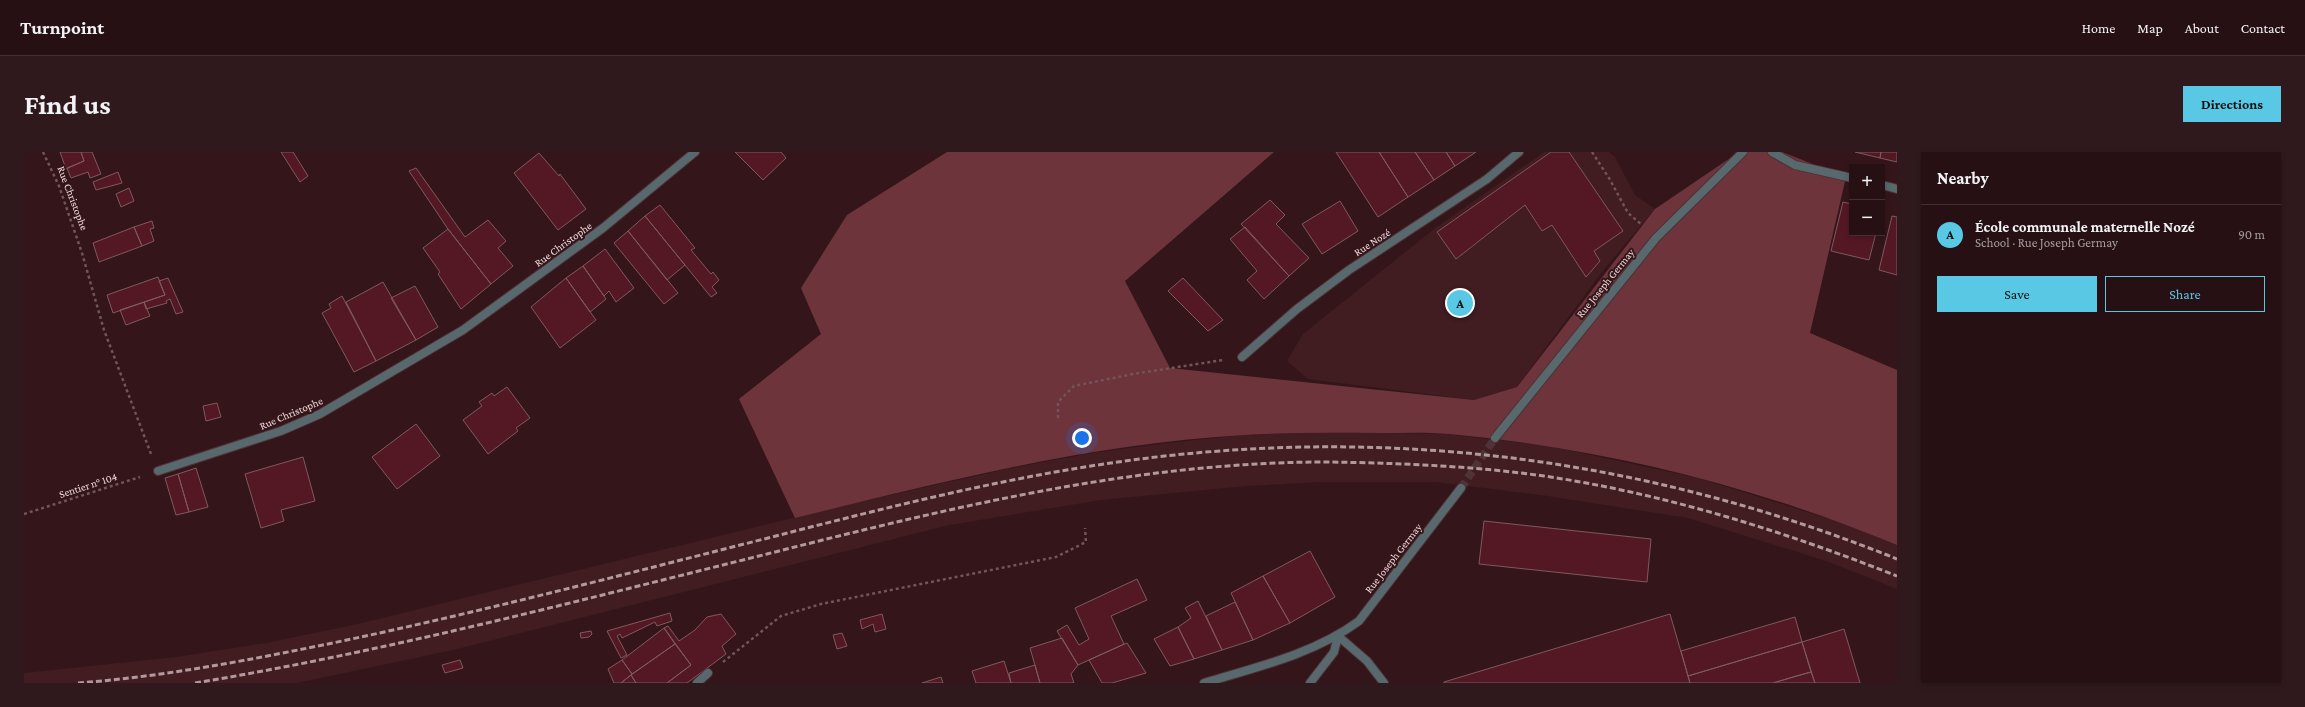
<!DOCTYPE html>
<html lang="en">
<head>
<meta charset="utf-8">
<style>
  body { margin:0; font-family:"Crimson Pro",serif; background:#2f191d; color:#f1f3f6 }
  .controls { position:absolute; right:12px; top:12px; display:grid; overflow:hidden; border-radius:0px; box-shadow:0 2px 6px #0003 }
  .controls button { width:36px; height:36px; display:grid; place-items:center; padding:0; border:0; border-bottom:1px solid #433034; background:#271014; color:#f1f3f6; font:20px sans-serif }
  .you { position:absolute; left:1058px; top:286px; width:14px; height:14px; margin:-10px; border:3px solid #fff; border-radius:50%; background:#1a73e8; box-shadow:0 0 0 6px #1a73e833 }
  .badge { display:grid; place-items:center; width:26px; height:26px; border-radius:50%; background:#58c8e4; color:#111; font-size:13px; font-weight:700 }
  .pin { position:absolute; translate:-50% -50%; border:2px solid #fff; box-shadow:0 1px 4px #0006 }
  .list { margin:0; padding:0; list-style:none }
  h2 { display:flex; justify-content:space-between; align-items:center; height:52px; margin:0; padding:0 16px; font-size:17px }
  h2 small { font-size:13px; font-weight:400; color:#a49da0 }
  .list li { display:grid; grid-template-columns:26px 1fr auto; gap:12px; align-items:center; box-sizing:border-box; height:60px; padding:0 16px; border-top:1px solid #433034 }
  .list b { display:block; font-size:15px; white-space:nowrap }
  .list p { margin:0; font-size:13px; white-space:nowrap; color:#a49da0 }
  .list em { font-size:13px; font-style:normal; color:#a49da0 }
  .actions { display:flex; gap:8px; padding:12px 16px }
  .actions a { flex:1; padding:9px 0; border:1px solid #58c8e4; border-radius:0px; text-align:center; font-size:14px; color:#58c8e4 }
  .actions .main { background:#58c8e4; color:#111 }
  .map { position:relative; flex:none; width:1873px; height:531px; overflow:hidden; border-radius:0px }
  header { display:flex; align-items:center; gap:24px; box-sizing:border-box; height:56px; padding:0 20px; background:#271014; border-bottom:1px solid #433034 }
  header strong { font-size:19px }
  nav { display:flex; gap:22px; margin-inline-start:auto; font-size:14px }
  .intro { display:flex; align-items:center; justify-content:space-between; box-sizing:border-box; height:96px; padding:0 24px }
  h1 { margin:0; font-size:28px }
  .button { padding:10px 18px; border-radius:0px; background:#58c8e4; color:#111; font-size:14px; font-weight:700 }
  main { display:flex; gap:24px; padding:0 24px }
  aside { flex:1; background:#271014; border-radius:0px; box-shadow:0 2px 6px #0003 }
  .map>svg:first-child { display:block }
  .built { fill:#411c21 }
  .green { fill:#6d343c }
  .building { fill:#541824; stroke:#7e595d }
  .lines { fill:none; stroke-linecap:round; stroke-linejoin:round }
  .street-tunnel { stroke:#503337; stroke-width:8; stroke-dasharray:8 4; stroke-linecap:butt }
  .lane-casing { stroke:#4e3135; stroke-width:10 }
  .street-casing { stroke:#4e3135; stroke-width:10 }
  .path { stroke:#715558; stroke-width:2.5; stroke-dasharray:3 3; stroke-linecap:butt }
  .lane { stroke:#58696e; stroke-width:8 }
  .street { stroke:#58696e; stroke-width:8 }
  .rail { stroke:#b29a9c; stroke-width:3; stroke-dasharray:6 3; stroke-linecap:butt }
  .labels { text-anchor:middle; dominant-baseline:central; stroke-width:4; stroke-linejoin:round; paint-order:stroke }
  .street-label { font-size:11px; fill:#f0dadb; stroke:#34161a }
</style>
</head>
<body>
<header>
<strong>Turnpoint</strong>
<nav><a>Home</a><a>Map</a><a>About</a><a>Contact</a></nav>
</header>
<div class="intro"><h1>Find us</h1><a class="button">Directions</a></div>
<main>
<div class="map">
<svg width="1873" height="531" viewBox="0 0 1873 531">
  <rect width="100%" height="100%" fill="#34161a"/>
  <!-- built -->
  <path class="built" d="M1520,0H1585L1591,5L1611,43L1631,57L1578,120L1493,235L1450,248L1284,227L1263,209L1279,182L1410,77Z
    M1295,280L1422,282L1525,294L1674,326L1819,371L1873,393V437L1805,410L1664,366L1517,343L1412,330H1296L1223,334L1077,348L926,373L429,498L273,531H0V521L152,505L242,491L329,473L843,348L992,315L1068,301L1143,291L1219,283Z"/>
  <!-- green -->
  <path class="green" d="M923,0H1250L1101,129L1146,216L1450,248L1493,235L1631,57L1715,0H1758L1822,25L1786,181L1873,218V393C1731,334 1578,296 1425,282C1402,280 1379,281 1357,281C1311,281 1266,280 1221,283C1070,291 918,330 771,366L715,247L797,182L777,136L823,63Z"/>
  <!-- building -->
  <path class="building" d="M36,0H57L60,9L42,17Z
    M57,0H68L77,22L66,26L64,20L47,26L43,16L60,9Z
    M257,0H269L284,24L276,30Z
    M711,0H757L762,6L739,28Z
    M1312,0H1355L1384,45L1354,65Z
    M1355,0H1391L1410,28L1384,45Z
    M1391,0H1422L1431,14L1410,28Z
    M1422,0H1452L1431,14Z
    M1527,0H1545L1599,79L1570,99L1576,109L1562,125L1528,73L1518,79L1501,53L1432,107L1413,80Z
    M1831,0H1857L1856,6Z
    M1857,0H1873V10L1856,6Z
    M515,1L535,24L536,22L562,57L534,78L490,21Z
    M392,16L441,85L464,68L482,89L474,96L489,114L467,132L424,77L385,19Z
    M94,20L98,31L72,38L69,30Z
    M105,36L110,49L97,55L92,42Z
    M1246,48L1261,63L1252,72L1285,106L1265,124L1217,72Z
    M1316,49L1334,79L1298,102L1278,72Z
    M1819,50L1828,52V81H1852L1845,108L1807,99Z
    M636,53L671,96L667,98L687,122L689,120L695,128L688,135L693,141L687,145L621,64Z
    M621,64L661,113L643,128L604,79Z
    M1868,64L1873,65V123L1855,118Z
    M128,69L130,76L126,77L130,89L118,94L110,75Z
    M110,75L118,94L75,110L69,91Z
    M1221,75L1265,124L1240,147L1223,128L1233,119L1206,87Z
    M424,77L467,132L437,157L414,122L416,120L399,96Z
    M604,79L654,141L640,152L590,91Z
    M581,97L610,136L592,150L585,139L580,144L559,114Z
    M559,114L582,147L566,160L542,126Z
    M134,125L141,143L89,161L83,143Z
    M144,126L159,160L152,162L146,147L142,149L143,151L122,157L120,150L141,143L135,129Z
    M542,126L572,168L536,196L507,155Z
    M1159,126L1199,168L1184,179L1144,139Z
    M359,130L392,188L352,209L322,150Z
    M391,134L414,175L392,188L367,146Z
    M318,144L352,209L330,220L298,161L307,156L305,152Z
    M120,150L126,164L102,173L96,158Z
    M483,235L506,266L492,276L494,279L464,302L439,268L458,254L455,250L468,241L470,244Z
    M193,251L197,265L182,269L179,254Z
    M392,272L416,304L373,337L348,305Z
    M279,305L291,349L257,358L260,369L237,376L221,322Z
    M172,316L184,355L165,360L154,322Z
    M154,322L165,360L152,363L141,326Z
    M1460,369L1627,387L1623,430L1455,412Z
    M1286,399L1311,445L1266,471L1239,424Z
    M1239,424L1266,471L1229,488L1207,441Z
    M1113,427L1123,448L1087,464L1100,492L1054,513L1033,479L1043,473L1055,493L1065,487L1051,456Z
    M1174,449L1198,498L1170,507L1154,475L1167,466L1161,456Z
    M1211,450L1229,488L1198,498L1182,464Z
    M646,461L648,469L633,474L631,470L598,486L596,482L593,484L603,503L597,506L583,479Z
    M697,462L712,482L698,494L702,502L663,531H643L667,513L640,476L644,474L655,489L671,478L683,465Z
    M858,462L862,477L851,480L849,472L838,477L836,468Z
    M1646,462L1666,531H1420V530Z
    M1771,465L1778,490L1664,524L1657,499Z
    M1154,475L1170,507L1146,514L1130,487Z
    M640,476L651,492L608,522L598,508Z
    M1820,477L1836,531H1791L1778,490Z
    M567,479L568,482L565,485L557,486L556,481Z
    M818,481L823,494L813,497L809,483Z
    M1038,486L1054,513L1047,522L1050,531H1016L1006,496Z
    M1778,490L1787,520L1749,531H1666L1664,524Z
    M1103,491L1122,521L1088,531H1078L1065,508Z
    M651,492L667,513L643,531H612L607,523Z
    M436,508L439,516L421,521L418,513Z
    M598,508L608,522L597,531H590L584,517Z
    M980,509L987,531H952L948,519Z
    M1011,513L1016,531H987L985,521Z
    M1787,520L1791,531H1749L1772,524Z
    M607,523L612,531H597Z
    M917,525L919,531H898Z"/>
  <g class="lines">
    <!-- street-tunnel -->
    <path class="street-tunnel" d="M1437,336L1471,286"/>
    <!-- lane casing -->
    <g class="lane-casing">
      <path id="lane" d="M1218,205L1273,157L1325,118L1463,27"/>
    </g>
    <!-- street casing -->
    <g class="street-casing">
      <path id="street" d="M1748,0L1771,13L1828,26
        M1463,27L1495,0
        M1858,33L1873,37
        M1471,286L1632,86L1719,0
        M134,319L257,279L296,262L439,178L579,76L671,0
        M1314,484L1343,509L1360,531
        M673,531L684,521
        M1180,531C1233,515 1290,502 1335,469L1437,336
        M1286,531L1310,500L1314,484"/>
    </g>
    <!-- path -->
    <path class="path" d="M19,0L35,34L58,101L80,178L127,302
      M1568,0L1585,26L1604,61L1618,73
      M1034,266V250L1050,234L1109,222L1199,208
      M0,362L116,325
      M699,510L757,464L797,452L1032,405L1062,390L1061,376"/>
    <!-- lane -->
    <use href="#lane" class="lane"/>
    <!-- street -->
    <use href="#street" class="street"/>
    <!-- rail -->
    <path class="rail" d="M54,531C134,525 215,510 294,494C446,463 597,423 748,385C853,358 959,331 1067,314C1344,270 1613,302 1873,407
      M171,531C364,499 553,449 743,402C925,356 1112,310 1302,310C1375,311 1449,314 1520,324C1642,342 1759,379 1873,424"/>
  </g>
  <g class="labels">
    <!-- street labels -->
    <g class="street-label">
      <text transform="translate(49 46) rotate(69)">Rue Christophe</text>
      <text transform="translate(1348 90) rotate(-33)">Rue Nozé</text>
      <text transform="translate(539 92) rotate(-36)">Rue Christophe</text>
      <text transform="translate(1581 131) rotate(-51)">Rue Joseph Germay</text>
      <text transform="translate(267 261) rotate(-23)">Rue Christophe</text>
      <text transform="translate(64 333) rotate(-18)">Sentier n° 104</text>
      <text transform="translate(1369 406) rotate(-52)">Rue Joseph Germay</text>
    </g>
  </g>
</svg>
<div class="controls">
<button>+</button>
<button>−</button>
</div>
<div class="you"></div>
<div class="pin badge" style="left:1436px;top:151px">A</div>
</div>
<aside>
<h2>Nearby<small></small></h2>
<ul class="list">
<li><span class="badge">A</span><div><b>École communale maternelle Nozé</b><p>School · Rue Joseph Germay</p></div><em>90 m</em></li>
</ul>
<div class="actions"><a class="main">Save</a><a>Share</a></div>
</aside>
</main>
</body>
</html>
